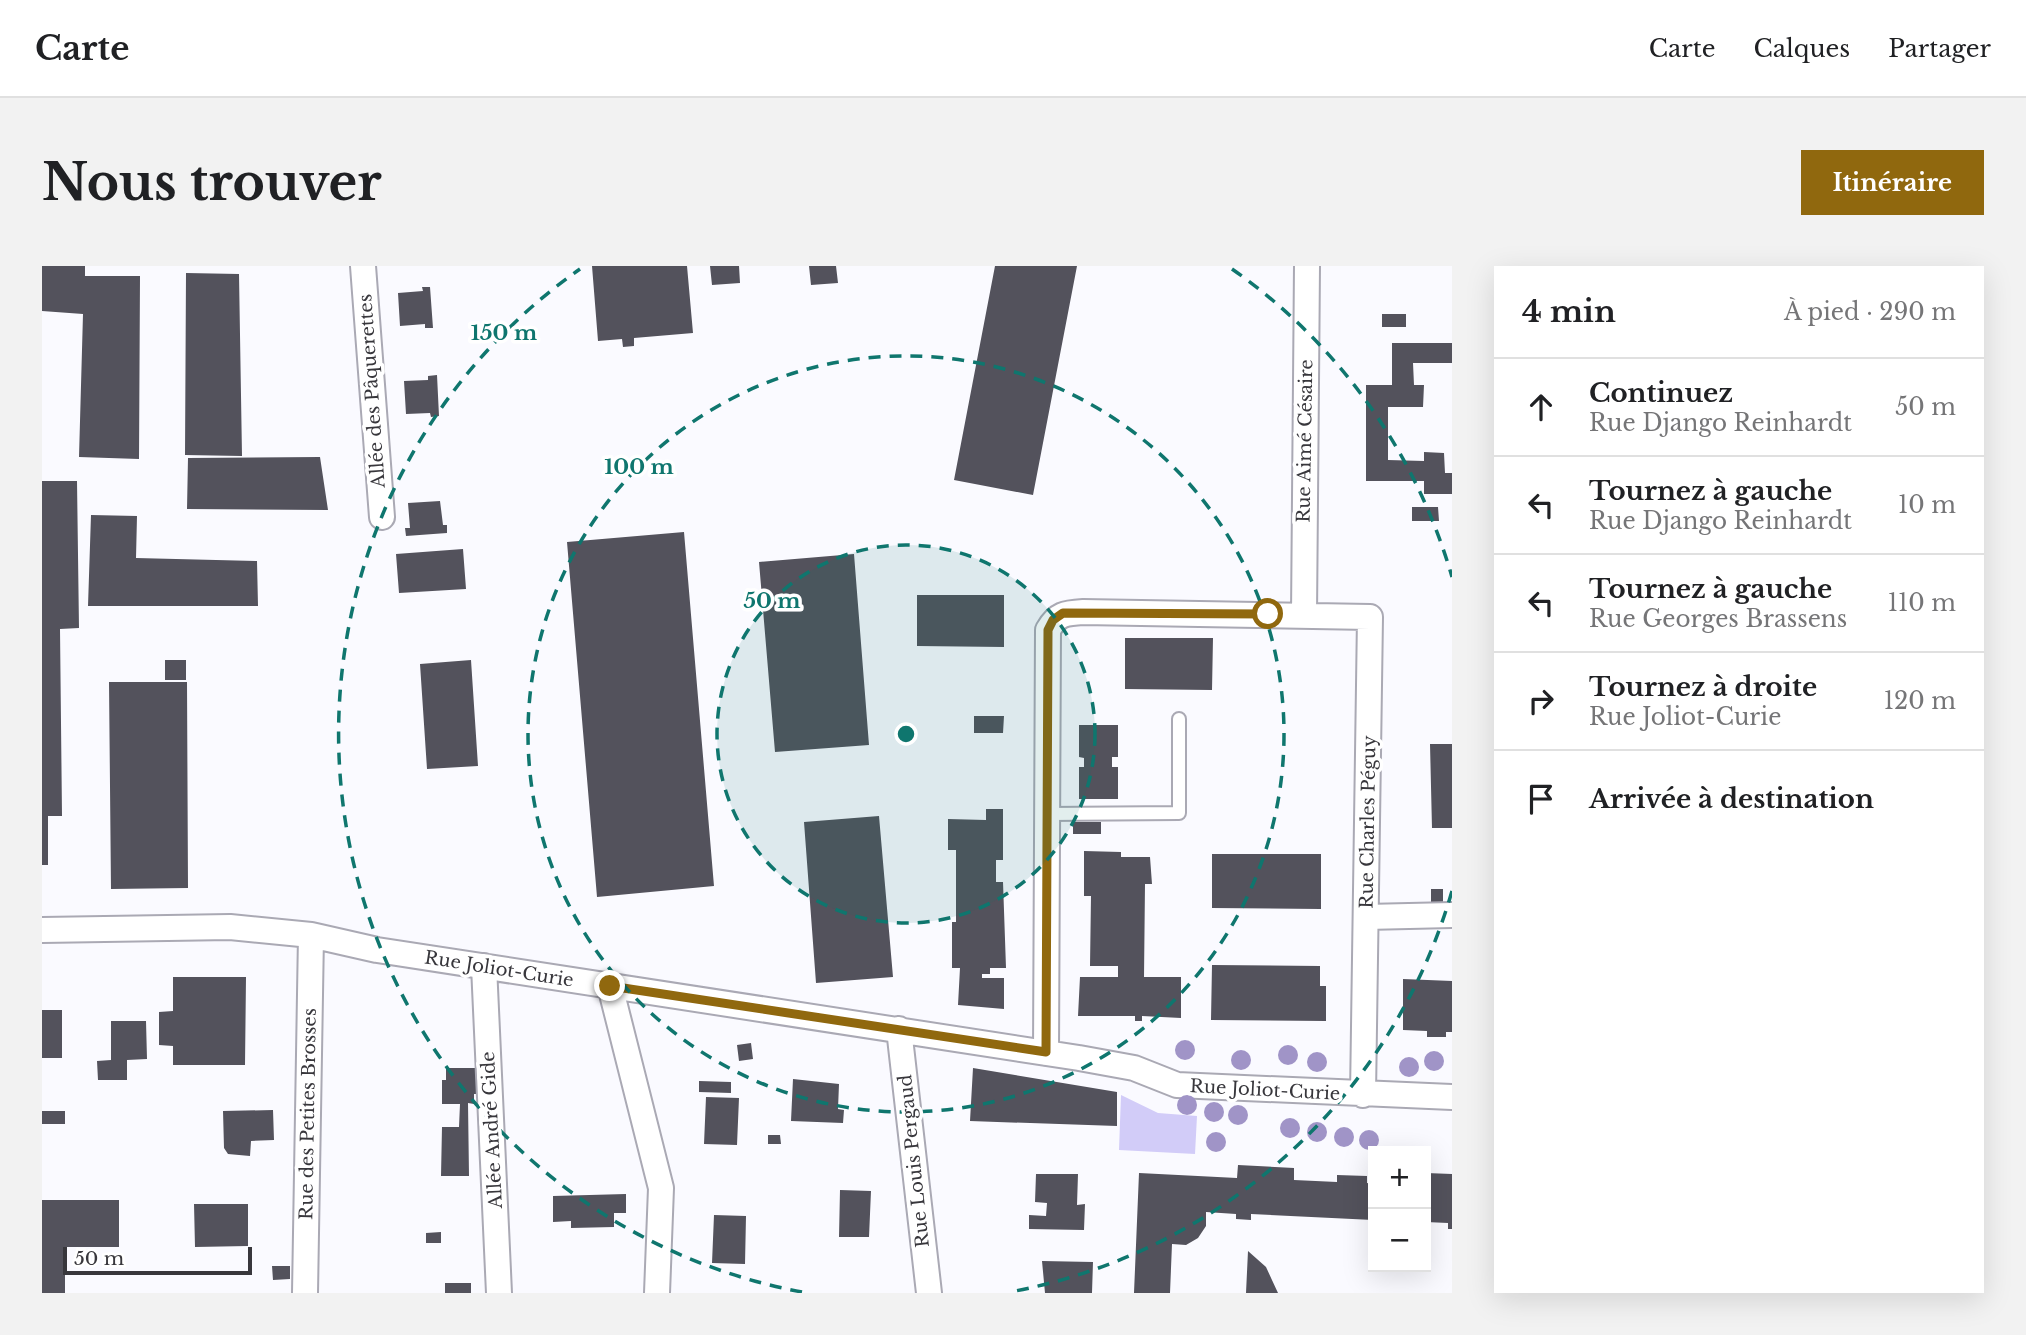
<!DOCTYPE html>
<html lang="fr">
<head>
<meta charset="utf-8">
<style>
  body { margin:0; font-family:"Libre Baskerville",serif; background:#f2f2f2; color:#202124 }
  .controls { position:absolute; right:21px; bottom:21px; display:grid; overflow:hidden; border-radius:0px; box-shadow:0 7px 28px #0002 }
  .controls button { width:63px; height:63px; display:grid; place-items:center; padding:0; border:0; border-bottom:2px solid #e0e0e0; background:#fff; color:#202124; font:35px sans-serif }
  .scale { position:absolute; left:21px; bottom:18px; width:189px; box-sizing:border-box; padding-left:7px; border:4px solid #38373c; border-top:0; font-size:19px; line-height:24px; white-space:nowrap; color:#38373c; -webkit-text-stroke:5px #fff; paint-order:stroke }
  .stop { position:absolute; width:21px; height:21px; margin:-16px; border:5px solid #90680e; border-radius:50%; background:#fff }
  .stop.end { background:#90680e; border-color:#fff; box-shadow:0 2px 7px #0008 }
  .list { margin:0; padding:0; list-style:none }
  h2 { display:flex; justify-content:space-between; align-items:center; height:91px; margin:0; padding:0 28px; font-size:30px }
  h2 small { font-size:23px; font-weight:400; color:#757577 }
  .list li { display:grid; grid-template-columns:46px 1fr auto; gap:21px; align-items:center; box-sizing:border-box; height:98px; padding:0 28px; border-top:2px solid #e0e0e0 }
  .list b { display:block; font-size:26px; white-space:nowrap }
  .list p { margin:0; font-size:23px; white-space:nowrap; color:#757577 }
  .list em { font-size:23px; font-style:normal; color:#757577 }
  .icon { flex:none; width:38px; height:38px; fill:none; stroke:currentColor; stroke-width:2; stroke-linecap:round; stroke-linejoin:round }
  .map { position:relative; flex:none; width:1410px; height:1027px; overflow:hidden; border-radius:0px }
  header { display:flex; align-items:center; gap:42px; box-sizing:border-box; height:98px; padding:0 35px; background:#fff; border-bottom:2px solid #e0e0e0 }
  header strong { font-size:33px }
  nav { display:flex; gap:38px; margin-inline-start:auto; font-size:24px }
  .intro { display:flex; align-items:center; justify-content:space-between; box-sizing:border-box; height:168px; padding:0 42px }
  h1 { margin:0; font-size:49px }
  .button { padding:18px 32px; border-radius:0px; background:#90680e; color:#fff; font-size:24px; font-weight:700 }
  main { display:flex; gap:42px; padding:0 42px }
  aside { flex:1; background:#fff; border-radius:0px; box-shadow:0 7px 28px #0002 }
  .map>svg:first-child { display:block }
  .green { fill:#d2ccf8 }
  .building { fill:#53525c }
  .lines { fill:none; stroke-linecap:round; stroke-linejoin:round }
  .service-casing { stroke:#aaa9b4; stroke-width:16 }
  .minor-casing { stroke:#aaa9b4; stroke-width:28 }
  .service { stroke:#fff; stroke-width:12 }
  .minor { stroke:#fff; stroke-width:24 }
  .tree { fill:#a094c7 }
  .route { stroke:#90680e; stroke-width:9 }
  .ring { fill:none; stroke:#0f766e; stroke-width:3.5; stroke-dasharray:12 9 }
  .labels { text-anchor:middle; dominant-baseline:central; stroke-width:7; stroke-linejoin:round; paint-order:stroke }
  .street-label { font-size:18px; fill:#38373c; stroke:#fff }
  .centre { fill:#0f766e; stroke:#fff; stroke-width:3.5 }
  .ring-label { font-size:21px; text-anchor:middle; font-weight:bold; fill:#0f766e; stroke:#fff; stroke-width:7; stroke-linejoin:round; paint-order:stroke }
</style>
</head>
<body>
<header>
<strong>Carte</strong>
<nav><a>Carte</a><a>Calques</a><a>Partager</a></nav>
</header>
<div class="intro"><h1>Nous trouver</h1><a class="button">Itinéraire</a></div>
<main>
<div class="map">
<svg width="1410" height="1027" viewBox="0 0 1410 1027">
  <rect width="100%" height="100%" fill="#fafaff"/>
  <!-- green -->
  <path class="green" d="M1079,829L1116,847L1155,850L1153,888L1077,884Z"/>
  <!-- building -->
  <path class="building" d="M0,0H43V10H98L97,193L37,191L41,48L0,45Z
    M550,0H645L651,67L592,72V80L581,81L580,73L556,75Z
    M668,0H697L698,17L670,19Z
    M767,0H794L796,17L769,19Z
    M953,0H1035L991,229L912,214Z
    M144,7L197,8L200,190L143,189Z
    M380,21H388L391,62H383V58L358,60L356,27L381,25Z
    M1340,48H1364V61H1340Z
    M1350,77H1410V97H1371L1372,119H1382L1381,141H1346V194L1382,195V186L1402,187L1403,207H1410V228H1382V215H1324V119H1350Z
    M395,109L397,150L389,151L388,147L364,148L362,115L386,114V110Z
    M278,191L286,244L145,243L146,192Z
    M0,215H35L37,362L18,363L20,550H6V599H0Z
    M398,235L401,259H405V267L364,270L363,262H368L366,237Z
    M1370,241H1396L1397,255H1370Z
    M49,249L95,250L94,292L215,295L216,340H46Z
    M642,266L672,620L555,631L525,276Z
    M421,283L424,323L357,327L354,288Z
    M812,288L827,479L733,486L717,296Z
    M875,329H962V381L875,380Z
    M1083,372H1171L1170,424L1083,423Z
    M123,394H144V414H123Z
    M429,394L436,500L385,503L378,398Z
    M67,416H145L146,622L69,623Z
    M932,450H962L961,467H932Z
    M1037,459H1076V491H1070V501H1076V533H1037V501H1042V492L1037,491Z
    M1388,478H1410V562H1390Z
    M944,543H961V594H954V616H961L964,702H948V708H940V712H962V743L916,739L918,702H910V656H914V584H906V553L944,554Z
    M837,550L851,711L774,717L762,556Z
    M1031,556H1059V568H1031Z
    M1042,585L1079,586V591H1108L1110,618H1103L1102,711H1139V752L1100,750V755H1093V750H1036L1038,711H1076V700H1048L1049,630H1042Z
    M1170,588H1279V643L1170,642Z
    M1389,623H1401V636H1389Z
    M1170,699L1278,700V720H1284V755L1169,754Z
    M131,711H204L203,799H131V780L117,779V746L131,745Z
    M1361,713L1410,715V766H1404V771H1385V765L1361,764Z
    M0,744H20V792H0Z
    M69,755H104L105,793L85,794V814H56L55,795L69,794Z
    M709,777L711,793L697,795L695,779Z
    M404,802H436L437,828H432V838L426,837L427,910H399L400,861H417L418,838H400V814H404Z
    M931,802L1075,826V860L928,855Z
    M751,813L797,818L796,843L802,844L801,857L749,855Z
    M657,815L689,816V827L657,826Z
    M664,831L697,832L695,879L662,878Z
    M231,844L232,874L209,875L208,890L186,888L182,882L181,845Z
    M0,845H23V858H0Z
    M726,869H738L739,878H726Z
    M1196,899L1252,902V914L1295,916V909L1325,910V917L1331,918V954L1209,948V954L1194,953V948L1164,946V960L1156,972L1144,979L1130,978L1128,1027H1092L1097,907L1195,912Z
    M1384,907L1410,908V963H1406V957L1384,956Z
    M994,908H1036L1035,939L1043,938L1042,964L987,963V949L1004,950L1005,937L993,936Z
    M798,924L829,925L827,971H797Z
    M584,928V947H572V961L529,962V955L511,956V930Z
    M0,934H77V981H23V1027H0Z
    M152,938H206V980L153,981Z
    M672,949L704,950L703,998L670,997Z
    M399,966V977H384V967Z
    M1206,985L1224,1001L1236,1027H1204Z
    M1000,995L1051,996L1050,1027H1003Z
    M230,1000H248V1013L231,1014Z
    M403,1017H429V1027H403Z"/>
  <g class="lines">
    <!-- service casing -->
    <g class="service-casing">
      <path id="service" d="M1005,548L1137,547V453"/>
    </g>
    <!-- minor casing -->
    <g class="minor-casing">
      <path id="minor" d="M321,0L340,251
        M1262,349L1265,0
        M1324,651L1410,649
        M0,664L188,661L269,669L335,684L1037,792L1092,802L1135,819L1410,831
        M442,700L457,1027
        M568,720L619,922L615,1027
        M857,763L887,1027
        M1004,787L1006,364C1015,348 1023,347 1041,346L1328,351L1321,829
        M263,1027L269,669"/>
    </g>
    <!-- service -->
    <use href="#service" class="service"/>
    <!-- minor -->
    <use href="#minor" class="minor"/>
  </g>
  <!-- trees -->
  <g class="tree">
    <circle cx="1143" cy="784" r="10"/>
    <circle cx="1246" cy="789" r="10"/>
    <circle cx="1199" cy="794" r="10"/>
    <circle cx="1392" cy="795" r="10"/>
    <circle cx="1275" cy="796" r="10"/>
    <circle cx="1367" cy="801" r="10"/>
    <circle cx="1145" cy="839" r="10"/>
    <circle cx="1172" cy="846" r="10"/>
    <circle cx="1196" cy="849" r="10"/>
    <circle cx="1248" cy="862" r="10"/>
    <circle cx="1275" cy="866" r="10"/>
    <circle cx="1302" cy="871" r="10"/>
    <circle cx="1327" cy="874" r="10"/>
    <circle cx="1174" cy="876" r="10"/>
  </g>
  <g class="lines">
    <!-- route -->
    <path class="route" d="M568,720L1004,786L1006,364L1011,354L1021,347L1226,348"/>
  </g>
  <!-- distance rings -->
  <circle cx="864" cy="468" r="189" fill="#0f766e" fill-opacity=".12"/>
  <g class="ring">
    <circle cx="864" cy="468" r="189"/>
    <circle cx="864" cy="468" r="378"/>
    <path d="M1410 625A568 568 0 0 1 968 1026M760 1026A568 568 0 0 1 538 3M1190 3A568 568 0 0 1 1410 311"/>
  </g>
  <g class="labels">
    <!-- street labels -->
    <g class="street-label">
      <text transform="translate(330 125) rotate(-94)">Allée des Pâquerettes</text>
      <text transform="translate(1263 175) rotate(-89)">Rue Aimé Césaire</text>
      <text transform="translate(1326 556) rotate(-89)">Rue Charles Péguy</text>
      <text transform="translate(457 703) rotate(9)">Rue Joliot-Curie</text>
      <text transform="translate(1223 824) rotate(3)">Rue Joliot-Curie</text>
      <text transform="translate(266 848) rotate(-89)">Rue des Petites Brosses</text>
      <text transform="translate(450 864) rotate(-93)">Allée André Gide</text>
      <text transform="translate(872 895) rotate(-96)">Rue Louis Pergaud</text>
    </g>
  </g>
  <circle cx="864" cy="468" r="10" class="centre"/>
  <g class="ring-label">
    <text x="462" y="74">150 m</text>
    <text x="597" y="208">100 m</text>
    <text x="730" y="342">50 m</text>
  </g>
</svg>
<div class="controls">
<button>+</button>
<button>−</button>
</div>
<div class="scale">50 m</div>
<div class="stop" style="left:1226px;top:348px"></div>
<div class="stop end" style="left:568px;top:720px"></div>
</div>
<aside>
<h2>4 min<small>À pied · 290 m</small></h2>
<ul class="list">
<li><svg class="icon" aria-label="ahead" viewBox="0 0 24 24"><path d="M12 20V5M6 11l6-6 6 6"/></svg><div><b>Continuez</b><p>Rue Django Reinhardt</p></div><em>50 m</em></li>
<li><svg class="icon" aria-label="left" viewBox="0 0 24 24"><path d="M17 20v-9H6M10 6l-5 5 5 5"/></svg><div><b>Tournez à gauche</b><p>Rue Django Reinhardt</p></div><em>10 m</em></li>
<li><svg class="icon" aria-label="left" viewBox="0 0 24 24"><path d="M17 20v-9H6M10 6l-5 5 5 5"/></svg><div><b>Tournez à gauche</b><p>Rue Georges Brassens</p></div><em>110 m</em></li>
<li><svg class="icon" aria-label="right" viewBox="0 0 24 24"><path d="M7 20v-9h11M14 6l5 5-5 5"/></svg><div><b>Tournez à droite</b><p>Rue Joliot-Curie</p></div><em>120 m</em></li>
<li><svg class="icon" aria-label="arrive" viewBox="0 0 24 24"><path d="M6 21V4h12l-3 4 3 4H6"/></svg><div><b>Arrivée à destination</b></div></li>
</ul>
</aside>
</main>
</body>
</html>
